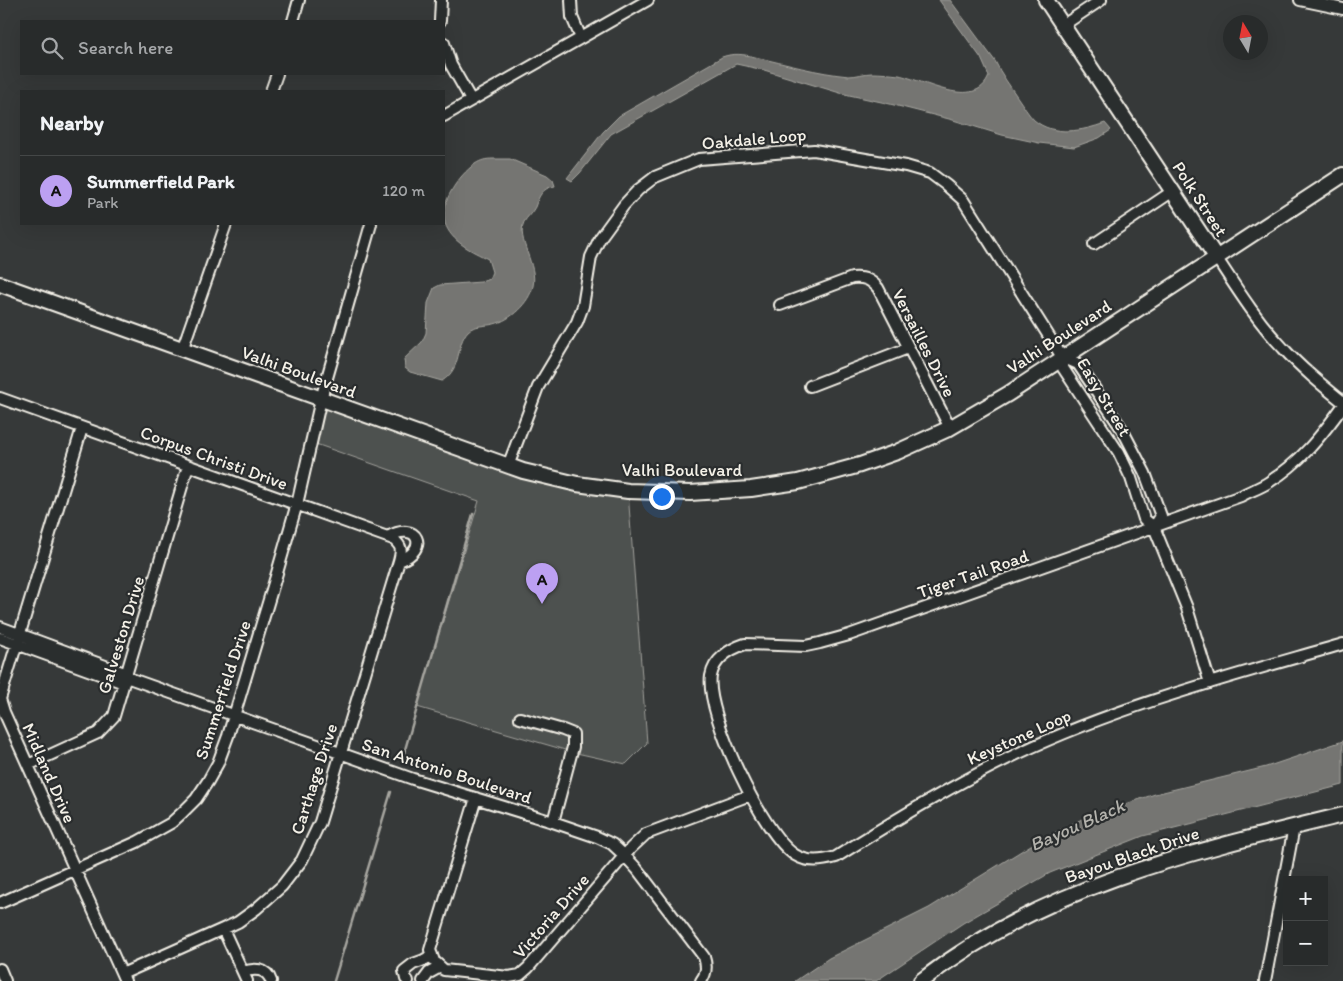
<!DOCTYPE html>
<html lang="en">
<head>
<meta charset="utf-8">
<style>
  body { margin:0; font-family:Itim,sans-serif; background:#303333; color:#f1f3f6 }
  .controls { position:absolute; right:15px; bottom:15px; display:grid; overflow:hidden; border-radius:0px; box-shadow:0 5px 20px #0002 }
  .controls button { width:45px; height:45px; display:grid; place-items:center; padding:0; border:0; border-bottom:1px solid #444747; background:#282b2b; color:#f1f3f6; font:25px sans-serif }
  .compass { position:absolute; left:1223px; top:15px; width:45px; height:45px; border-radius:50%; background:#282b2b; box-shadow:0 5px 20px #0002; rotate:350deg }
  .you { position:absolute; left:661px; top:496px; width:18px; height:18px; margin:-12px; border:4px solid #fff; border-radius:50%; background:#1a73e8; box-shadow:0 0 0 8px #1a73e833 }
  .badge { display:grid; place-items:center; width:32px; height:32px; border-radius:50%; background:#bca0f2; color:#111; font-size:16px; font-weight:700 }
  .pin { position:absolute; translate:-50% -41px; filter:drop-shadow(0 1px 2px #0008) }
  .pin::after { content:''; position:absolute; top:26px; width:18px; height:15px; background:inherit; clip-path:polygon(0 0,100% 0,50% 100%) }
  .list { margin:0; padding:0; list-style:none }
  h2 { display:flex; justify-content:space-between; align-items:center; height:65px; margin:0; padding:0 20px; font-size:21px }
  h2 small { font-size:16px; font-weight:400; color:#a5a7a9 }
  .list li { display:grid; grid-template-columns:32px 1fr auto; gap:15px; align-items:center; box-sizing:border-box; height:70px; padding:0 20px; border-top:1px solid #444747 }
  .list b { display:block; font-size:19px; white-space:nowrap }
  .list p { margin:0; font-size:16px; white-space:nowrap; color:#a5a7a9 }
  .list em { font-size:16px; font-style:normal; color:#a5a7a9 }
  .icon { flex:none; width:28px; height:28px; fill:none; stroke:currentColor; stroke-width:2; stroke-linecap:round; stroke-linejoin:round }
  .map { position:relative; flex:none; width:1343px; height:981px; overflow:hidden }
  .search { position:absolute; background:#282b2b; box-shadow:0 5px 20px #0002; left:20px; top:20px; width:425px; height:55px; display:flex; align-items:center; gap:12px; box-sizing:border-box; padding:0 18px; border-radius:0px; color:#a5a7a9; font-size:19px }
  .panel { position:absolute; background:#282b2b; box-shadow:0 5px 20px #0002; left:20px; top:90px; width:425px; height:135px; border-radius:0px }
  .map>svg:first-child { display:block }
  .green { fill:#4e514f; stroke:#a1a19c }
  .water { fill:#757572; stroke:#a8a7a1 }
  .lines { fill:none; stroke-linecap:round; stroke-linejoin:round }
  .stream { stroke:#a8a7a1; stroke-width:2.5 }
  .street-casing { stroke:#f4f1e8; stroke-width:14 }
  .secondary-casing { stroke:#f4f1e8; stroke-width:18 }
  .street { stroke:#2a2d2e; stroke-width:10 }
  .secondary { stroke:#2a2d2e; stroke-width:14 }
  .labels { text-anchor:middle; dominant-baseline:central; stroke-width:4.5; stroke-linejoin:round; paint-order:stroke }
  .street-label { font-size:18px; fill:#f4f1e8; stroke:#2a2d2e }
  .water-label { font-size:19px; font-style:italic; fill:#b4b3ad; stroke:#2a2d2e }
</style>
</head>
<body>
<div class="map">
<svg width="1343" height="981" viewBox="0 0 1343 981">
  <rect width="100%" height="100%" fill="#363939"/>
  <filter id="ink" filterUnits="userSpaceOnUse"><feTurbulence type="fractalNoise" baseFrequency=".02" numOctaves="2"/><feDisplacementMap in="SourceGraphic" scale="10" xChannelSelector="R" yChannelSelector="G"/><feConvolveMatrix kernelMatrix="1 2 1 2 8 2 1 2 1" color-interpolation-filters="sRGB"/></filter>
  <g filter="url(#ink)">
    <!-- green -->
    <path class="green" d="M320,401L491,460L628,492L647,743L626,764L572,752L417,707L479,501L313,443Z"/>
    <!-- water -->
    <path class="water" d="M939,0H950L995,61C1001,74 1010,86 1018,98C1023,105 1028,114 1034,120C1054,137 1083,131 1105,123L1111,130L1099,138L1074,147L1039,143L1002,135L953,120L886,103L840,93L764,70L736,64L611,134L580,173L572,181L567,178L603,132L619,116L722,57C733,53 743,54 755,57C786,64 817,73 849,76C857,76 864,73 872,73C881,73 891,74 899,75C923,80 976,111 989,76L981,58Z
      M493,159H510L547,175L553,180L555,186C542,188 539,196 535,207C532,213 527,217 524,222C516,240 538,265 533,286C529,303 511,320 494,324C486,326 474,325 468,331C455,345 463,368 442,381L410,372L405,368L404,359L422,342L426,333L428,303L434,288L440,285L481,282L489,279L492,272L488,259C472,251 451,242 445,223C439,203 459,175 475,164C481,160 486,159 493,159Z
      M1343,741V785L1143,836L1050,873L963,923L876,981H795L829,958L929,908L1031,845L1082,819L1155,794L1266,767Z"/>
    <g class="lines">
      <!-- stream -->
      <path class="stream" d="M402,760L473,514
        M334,981L391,792"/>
      <!-- street casing -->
      <g class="street-casing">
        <path id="street" d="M571,0L572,17L581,38
          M1300,0L1343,9
          M293,21L299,0
          M440,21L441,0
          M1062,26L1101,0
          M444,43L451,65L471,100
          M271,91L277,74
          M444,116L648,0
          M1094,244L1173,191
          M1216,257C1237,289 1257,321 1283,348C1301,368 1322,385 1343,402
          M780,305L852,278C864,277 870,279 878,288L950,428
          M182,350L226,224
          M1062,357L1078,364L1122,429L1145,473L1161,516L1154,527
          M810,386L908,348
          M0,398L393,539C402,546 402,550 399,561
          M1343,406C1321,436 1301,462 1269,482C1260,488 1250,491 1241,496L849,635L820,643L806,646L745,644C730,649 714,659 711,676C705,713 763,835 795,855C808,863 822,861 836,857C895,820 954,784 1017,754C1121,705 1233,676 1343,644
          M82,428L0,699L4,712L125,981
          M508,466L538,387L577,322L583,306L591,257L600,238L624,205L638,190L655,177L699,159L814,150L906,166L930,173L946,185L963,200L1062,357L1063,368L1119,453L1131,478L1144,519L1154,527L1187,608L1210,683
          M0,627L127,674
          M0,638L124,683
          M126,677L413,779L553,822L597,837L612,844L625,856L637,869L704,957C707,966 707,973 701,981
          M520,718L563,730L573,734V747L553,822
          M28,765L98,733L114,716L188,466
          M476,798L430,950L434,961L444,970L509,977L520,975L528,968L631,848L646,834L750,795
          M0,903L137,842L171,823L182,813L196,799L208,781L218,763L228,736L277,573L298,500L321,399L371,224
          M223,929L247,981
          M0,969L5,981
          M243,972C254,968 267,968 271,981
          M122,974L223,929L238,922L256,909L282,886L302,860L320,822L399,561C431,549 417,520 388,537
          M408,981L406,979L404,971L413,964L424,960L432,955
          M423,981L429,973L440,967
          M1265,981L1294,827"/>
      </g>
      <!-- secondary casing -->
      <g class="secondary-casing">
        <path id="secondary" d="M1046,0L1216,257
          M0,284L523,471L577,484L628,491L690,493L751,489L798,482L860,465L897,452L948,429L1008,394L1343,175
          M921,981C1045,885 1194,851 1343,815"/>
      </g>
      <!-- street -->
      <use href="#street" class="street"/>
      <!-- secondary -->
      <use href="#secondary" class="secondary"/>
    </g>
  </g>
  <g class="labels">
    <!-- street labels -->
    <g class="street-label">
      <text transform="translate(754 139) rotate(-5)">Oakdale Loop</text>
      <text transform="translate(1200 199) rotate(57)">Polk Street</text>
      <text transform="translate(1059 337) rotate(-33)">Valhi Boulevard</text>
      <text transform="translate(924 343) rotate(63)">Versailles Drive</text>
      <text transform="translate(299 372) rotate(20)">Valhi Boulevard</text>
      <text transform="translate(1104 397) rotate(59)">Easy Street</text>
      <text transform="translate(214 458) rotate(20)">Corpus Christi Drive</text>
      <text x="682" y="470">Valhi Boulevard</text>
      <text transform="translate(973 574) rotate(-19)">Tiger Tail Road</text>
      <text transform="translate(121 635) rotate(-73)">Galveston Drive</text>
      <text transform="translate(223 690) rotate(-72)">Summerfield Drive</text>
      <text transform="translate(1019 737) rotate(-24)">Keystone Loop</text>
      <text transform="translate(447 771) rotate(18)">San Antonio Boulevard</text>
      <text transform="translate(49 773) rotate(66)">Midland Drive</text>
      <text transform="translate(314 779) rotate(-72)">Carthage Drive</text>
      <text transform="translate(1132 855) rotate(-19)">Bayou Black Drive</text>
      <text transform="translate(551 916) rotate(-49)">Victoria Drive</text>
    </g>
    <!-- water labels -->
    <g class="water-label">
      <text transform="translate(1077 825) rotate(-24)">Bayou Black</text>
    </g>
  </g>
</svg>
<div class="controls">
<button>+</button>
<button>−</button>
</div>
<svg class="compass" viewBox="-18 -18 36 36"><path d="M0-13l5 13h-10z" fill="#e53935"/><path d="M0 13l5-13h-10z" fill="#a5a7a9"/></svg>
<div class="you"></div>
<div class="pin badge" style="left:542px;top:604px">A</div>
<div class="search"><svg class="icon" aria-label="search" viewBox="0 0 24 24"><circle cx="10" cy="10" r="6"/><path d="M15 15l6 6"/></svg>Search here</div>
<section class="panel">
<h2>Nearby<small></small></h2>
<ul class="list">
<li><span class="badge">A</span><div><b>Summerfield Park</b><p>Park</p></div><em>120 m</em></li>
</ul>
</section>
</div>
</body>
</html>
